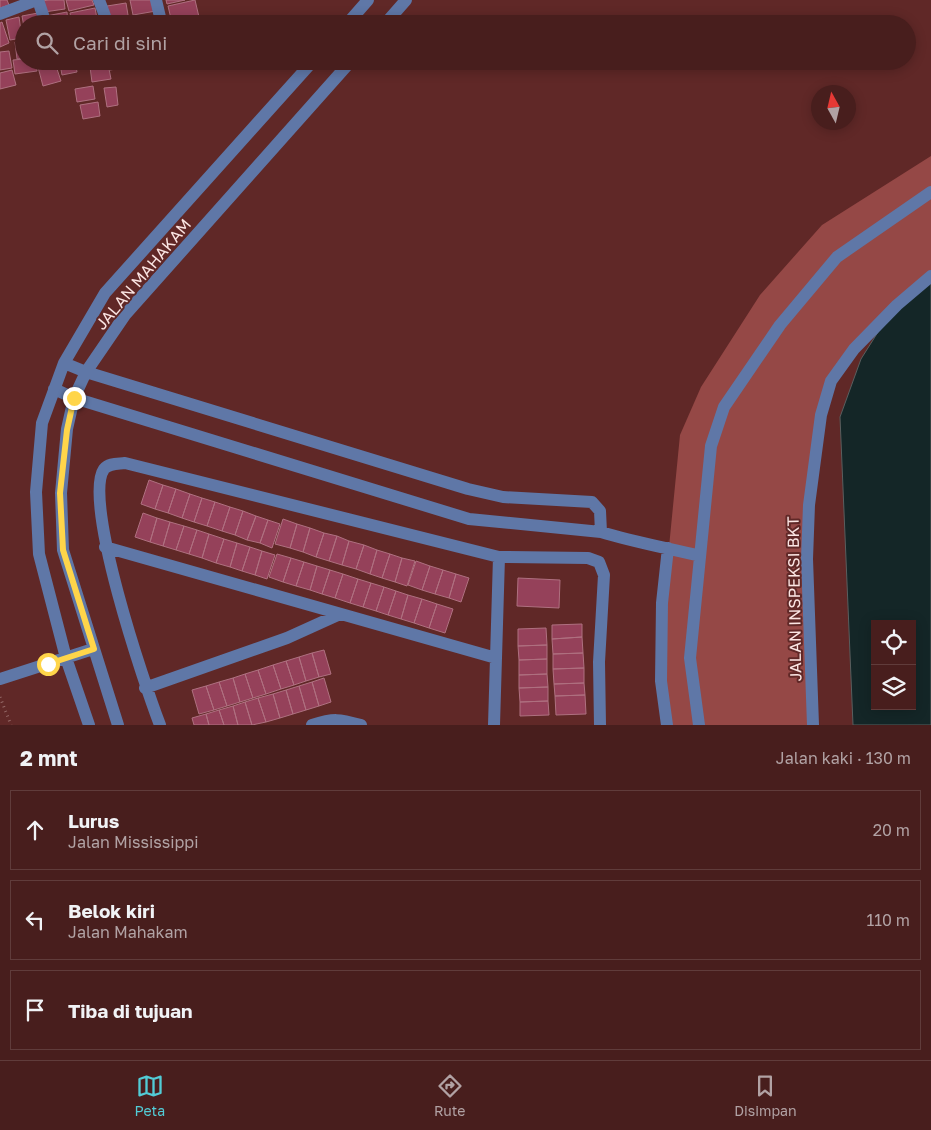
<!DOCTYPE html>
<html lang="id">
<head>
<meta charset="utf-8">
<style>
  body { margin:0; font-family:"Golos Text",sans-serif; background:#4f2726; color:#f1f3f6 }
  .controls { position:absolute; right:15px; bottom:15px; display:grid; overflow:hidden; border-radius:0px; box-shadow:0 2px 12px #0003 }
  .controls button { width:45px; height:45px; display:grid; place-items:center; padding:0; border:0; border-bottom:1px solid #603c3b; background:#481e1d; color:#f1f3f6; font:25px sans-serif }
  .compass { position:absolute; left:811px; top:85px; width:45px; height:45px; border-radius:50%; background:#481e1d; box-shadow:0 2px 12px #0003; rotate:352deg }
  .stop { position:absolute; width:15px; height:15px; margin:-11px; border:4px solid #ffd54a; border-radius:50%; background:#fff }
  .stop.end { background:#ffd54a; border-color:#fff; box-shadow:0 1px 5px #0008 }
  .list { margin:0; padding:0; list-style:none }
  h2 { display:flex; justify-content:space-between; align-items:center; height:65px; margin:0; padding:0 20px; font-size:21px }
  h2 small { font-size:16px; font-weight:400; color:#b1a2a4 }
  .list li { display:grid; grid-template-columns:32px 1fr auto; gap:15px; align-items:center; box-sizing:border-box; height:80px; margin:0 10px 10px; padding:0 10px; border:1px solid #603c3b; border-radius:0px }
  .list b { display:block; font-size:19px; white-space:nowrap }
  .list p { margin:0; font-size:16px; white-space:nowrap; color:#b1a2a4 }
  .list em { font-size:16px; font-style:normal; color:#b1a2a4 }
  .icon { flex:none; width:28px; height:28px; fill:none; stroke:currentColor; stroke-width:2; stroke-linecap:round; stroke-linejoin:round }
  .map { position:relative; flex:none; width:931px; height:725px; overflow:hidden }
  .search { position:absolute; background:#481e1d; box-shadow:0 2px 12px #0003; left:15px; right:15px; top:15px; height:55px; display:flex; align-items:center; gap:12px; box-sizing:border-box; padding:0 18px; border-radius:28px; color:#b1a2a4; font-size:19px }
  .sheet { height:335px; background:#481e1d }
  nav { display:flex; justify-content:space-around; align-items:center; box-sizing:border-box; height:70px; border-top:1px solid #603c3b; background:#481e1d; font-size:14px; color:#b1a2a4 }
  nav a { display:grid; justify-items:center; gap:2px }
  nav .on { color:#52ccd6 }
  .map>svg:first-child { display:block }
  .green { fill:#954846 }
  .water { fill:#142627; stroke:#595f5f; fill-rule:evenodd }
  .building { fill:#95415a; stroke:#af7080 }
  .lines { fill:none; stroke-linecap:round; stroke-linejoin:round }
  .path { stroke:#936765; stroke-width:3; stroke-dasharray:1 4; stroke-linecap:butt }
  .minor { stroke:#5f77a7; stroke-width:12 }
  .route { stroke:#ffd54a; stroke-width:6 }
  .labels { text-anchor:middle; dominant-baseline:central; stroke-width:4; stroke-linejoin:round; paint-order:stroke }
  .street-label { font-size:16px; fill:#fbe5e3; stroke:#602827 }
</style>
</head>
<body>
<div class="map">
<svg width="931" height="725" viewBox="0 0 931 725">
  <rect width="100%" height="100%" fill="#602827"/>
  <!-- green -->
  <path class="green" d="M931,156V276L847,359L821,415L807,577L814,725H667L661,681L669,547L680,435L701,387L760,295L822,225Z"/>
  <!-- water -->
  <path class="water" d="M931,276V725H853L840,417L861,359L890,313ZM875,624H912V706H875Z"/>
  <!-- building -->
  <path class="building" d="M0,0H7L9,5L0,8Z
    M49,0H64L65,9L44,12L42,1Z
    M66,0H92L94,5L69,11Z
    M130,0H154L156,11L133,15Z
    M166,0H185L167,4Z
    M195,0L199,17L172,23L168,6Z
    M126,3L129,21L110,24L107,6Z
    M95,8L98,24H72L70,13Z
    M67,12L68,23L48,24L46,16Z
    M38,13L40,24H24V27L22,16Z
    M19,17L22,38L10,40L6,20Z
    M2,22L9,43L0,47V23Z
    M24,41V58L17,59L15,42Z
    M9,51L12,68L0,70V52Z
    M24,59V61H36L37,71L15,74L13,60Z
    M75,61L77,72L62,75L60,64Z
    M87,61H105L87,65Z
    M108,61H127L128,67L110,70Z
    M53,63H55L61,81L43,86L38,67Z
    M108,64L111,79L92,82L90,67Z
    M12,70L16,85L0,89V73Z
    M93,86L95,99L77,102L75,89Z
    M116,87L118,105L107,107L104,88Z
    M98,102L100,116L83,119L80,105Z
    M149,480L163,485L155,509L141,504Z
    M163,485L176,489L168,513L155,509Z
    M176,489L190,494L182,518L168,513Z
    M190,494L202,498L194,522L182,518Z
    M202,498L215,502L207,526L194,522Z
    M215,502L230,507L222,531L207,526Z
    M230,507L243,511L235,535L222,531Z
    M243,511L256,516L247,540L235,535Z
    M143,513L157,518L150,542L135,537Z
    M256,516L268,520L260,543L247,540Z
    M157,518L170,522L163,546L150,542Z
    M283,519L297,524L290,548L275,544Z
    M268,520L280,524L272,548L260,543Z
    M170,522L184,526L176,550L163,546Z
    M297,524L310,528L303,552L290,548Z
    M184,526L197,530L189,554L176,550Z
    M310,528L324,533L316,557L303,552Z
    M197,530L209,534L202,558L189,554Z
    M324,533L337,536L329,561L316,557Z
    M209,534L224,539L216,563L202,558Z
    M337,536L349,541L342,565L329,561Z
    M224,539L237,543L230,567L216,563Z
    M349,541L364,545L356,569L342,565Z
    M237,543L250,547L242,571L230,567Z
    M364,545L377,550L370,574L356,569Z
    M250,547L262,551L255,575L242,571Z
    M377,550L390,554L382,578L370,574Z
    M262,551L275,555L267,579L255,575Z
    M277,554L291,558L283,582L269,577Z
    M390,554L402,558L395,582L382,578Z
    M291,558L304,562L296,586L283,582Z
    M402,558L415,561L407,586L395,582Z
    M416,561L430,566L422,590L408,585Z
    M304,562L317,566L310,590L296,586Z
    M317,566L330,570L322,594L310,590Z
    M430,566L443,570L435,594L422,590Z
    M330,570L343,574L335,598L322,594Z
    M443,570L456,574L449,598L435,594Z
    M343,574L358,579L350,603L335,598Z
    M456,574L469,578L461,602L449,598Z
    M518,578L560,580L559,608L517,606Z
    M358,579L371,583L363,607L350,603Z
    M371,583L384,587L376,611L363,607Z
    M384,587L396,591L388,615L376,611Z
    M396,591L408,595L401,619L388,615Z
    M408,595L422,599L414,623L401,619Z
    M422,599L437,604L429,628L414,623Z
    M437,604L453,609L445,633L429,628Z
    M582,624V637L552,639V625Z
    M546,628L547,645L518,646V629Z
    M582,637L583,653L553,654L552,639Z
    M547,645V659L519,660L518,646Z
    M324,650L331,674L319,677L312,653Z
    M312,653L319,677L306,681L299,657Z
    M583,653L584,668L553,669V654Z
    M299,657L306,681L294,685L286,661Z
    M547,659V674L519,675V660Z
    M286,661L294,685L281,689L273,665Z
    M273,665L281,689L266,694L258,670Z
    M584,668V683L554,684L553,669Z
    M258,670L266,694L253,698L245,674Z
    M245,674L253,698L240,702L233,678Z
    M547,674L548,687L519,688V675Z
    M233,678L240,702L227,706L219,682Z
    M324,678L331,702L319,706L312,682Z
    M219,682L227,706L214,710L206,686Z
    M312,682L319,706L306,710L299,686Z
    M584,683L585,695L555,696L554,684Z
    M206,686L214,710L199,714L192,690Z
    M299,686L306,710L293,714L286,690Z
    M548,687V701L520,702L519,688Z
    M286,690L293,714L280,718L273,694Z
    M273,694L280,718L266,722L258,698Z
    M585,695L586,714L556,715L555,696Z
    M258,698L266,722L252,725L245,702Z
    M548,701L549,715L520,716V702Z
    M245,702L252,725H238L233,706Z
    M233,706L238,725H224L219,710Z
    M219,710L224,725H209L206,714Z
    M206,714L209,725H194L192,718Z"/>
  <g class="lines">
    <!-- path -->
    <path class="path" d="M0,697L11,725"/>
    <!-- minor -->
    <path class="minor" d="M38,0L46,24
      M99,0L108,24
      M156,0L160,17
      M0,14L37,0
      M347,24L368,0
      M385,24L406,0
      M54,389L74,398L469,519L601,532L600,511L592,502L503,497L468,489L86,372L64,363
      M601,532C634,542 667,548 700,556
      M105,547L496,658
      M0,679L93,649
      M145,688L287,638L340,614
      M89,725L66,658L39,554L36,492L42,423L64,363L105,293L313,61
      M118,725L63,550L61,493L67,429L74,398L86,372L125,315L351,61
      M160,725C145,686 82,500 104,469C109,463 118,464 125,463L499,557L588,558L599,562L604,575L599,662L600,725
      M312,725C334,718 339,719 361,725
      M494,725L499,557
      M667,725L661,681L662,603L668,548
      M699,725L690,658L711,446L724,407L780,325L837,257L931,192
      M813,725L807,559L809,505L821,415L831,381L854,349L897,305L931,276"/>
  </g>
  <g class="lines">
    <!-- route -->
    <path class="route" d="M48,664L94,649L63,550L60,493L67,430L74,398"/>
  </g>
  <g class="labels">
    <!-- street labels -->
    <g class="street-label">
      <text transform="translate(143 274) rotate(-50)">JALAN MAHAKAM</text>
      <text transform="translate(794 599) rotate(-91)">JALAN INSPEKSI BKT</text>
    </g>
  </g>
</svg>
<div class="controls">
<button><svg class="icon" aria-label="locate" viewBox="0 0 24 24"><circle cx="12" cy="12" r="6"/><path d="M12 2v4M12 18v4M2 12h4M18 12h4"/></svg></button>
<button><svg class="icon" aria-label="layers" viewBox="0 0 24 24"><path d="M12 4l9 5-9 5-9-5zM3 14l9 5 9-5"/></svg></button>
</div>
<svg class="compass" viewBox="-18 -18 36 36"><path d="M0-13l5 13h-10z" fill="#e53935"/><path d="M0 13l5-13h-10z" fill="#b1a2a4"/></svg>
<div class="stop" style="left:48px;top:664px"></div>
<div class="stop end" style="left:74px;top:398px"></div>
<div class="search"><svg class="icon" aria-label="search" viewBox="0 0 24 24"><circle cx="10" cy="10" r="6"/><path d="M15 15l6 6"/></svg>Cari di sini</div>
</div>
<section class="sheet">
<h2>2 mnt<small>Jalan kaki · 130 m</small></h2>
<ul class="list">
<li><svg class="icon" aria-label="ahead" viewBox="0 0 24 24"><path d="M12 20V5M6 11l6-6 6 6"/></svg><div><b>Lurus</b><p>Jalan Mississippi</p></div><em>20 m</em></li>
<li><svg class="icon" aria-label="left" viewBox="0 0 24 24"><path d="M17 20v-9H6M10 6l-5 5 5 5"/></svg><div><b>Belok kiri</b><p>Jalan Mahakam</p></div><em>110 m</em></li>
<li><svg class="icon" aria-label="arrive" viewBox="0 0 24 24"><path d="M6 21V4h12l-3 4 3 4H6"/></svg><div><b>Tiba di tujuan</b></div></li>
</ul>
</section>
<nav>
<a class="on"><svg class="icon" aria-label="map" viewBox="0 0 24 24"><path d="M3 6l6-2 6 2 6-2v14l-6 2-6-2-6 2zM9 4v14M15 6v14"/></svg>Peta</a>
<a><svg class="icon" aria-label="directions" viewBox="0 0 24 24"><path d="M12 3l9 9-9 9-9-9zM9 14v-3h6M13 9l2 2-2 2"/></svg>Rute</a>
<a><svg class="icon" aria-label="saved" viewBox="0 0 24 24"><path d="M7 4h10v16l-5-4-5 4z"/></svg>Disimpan</a>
</nav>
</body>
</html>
